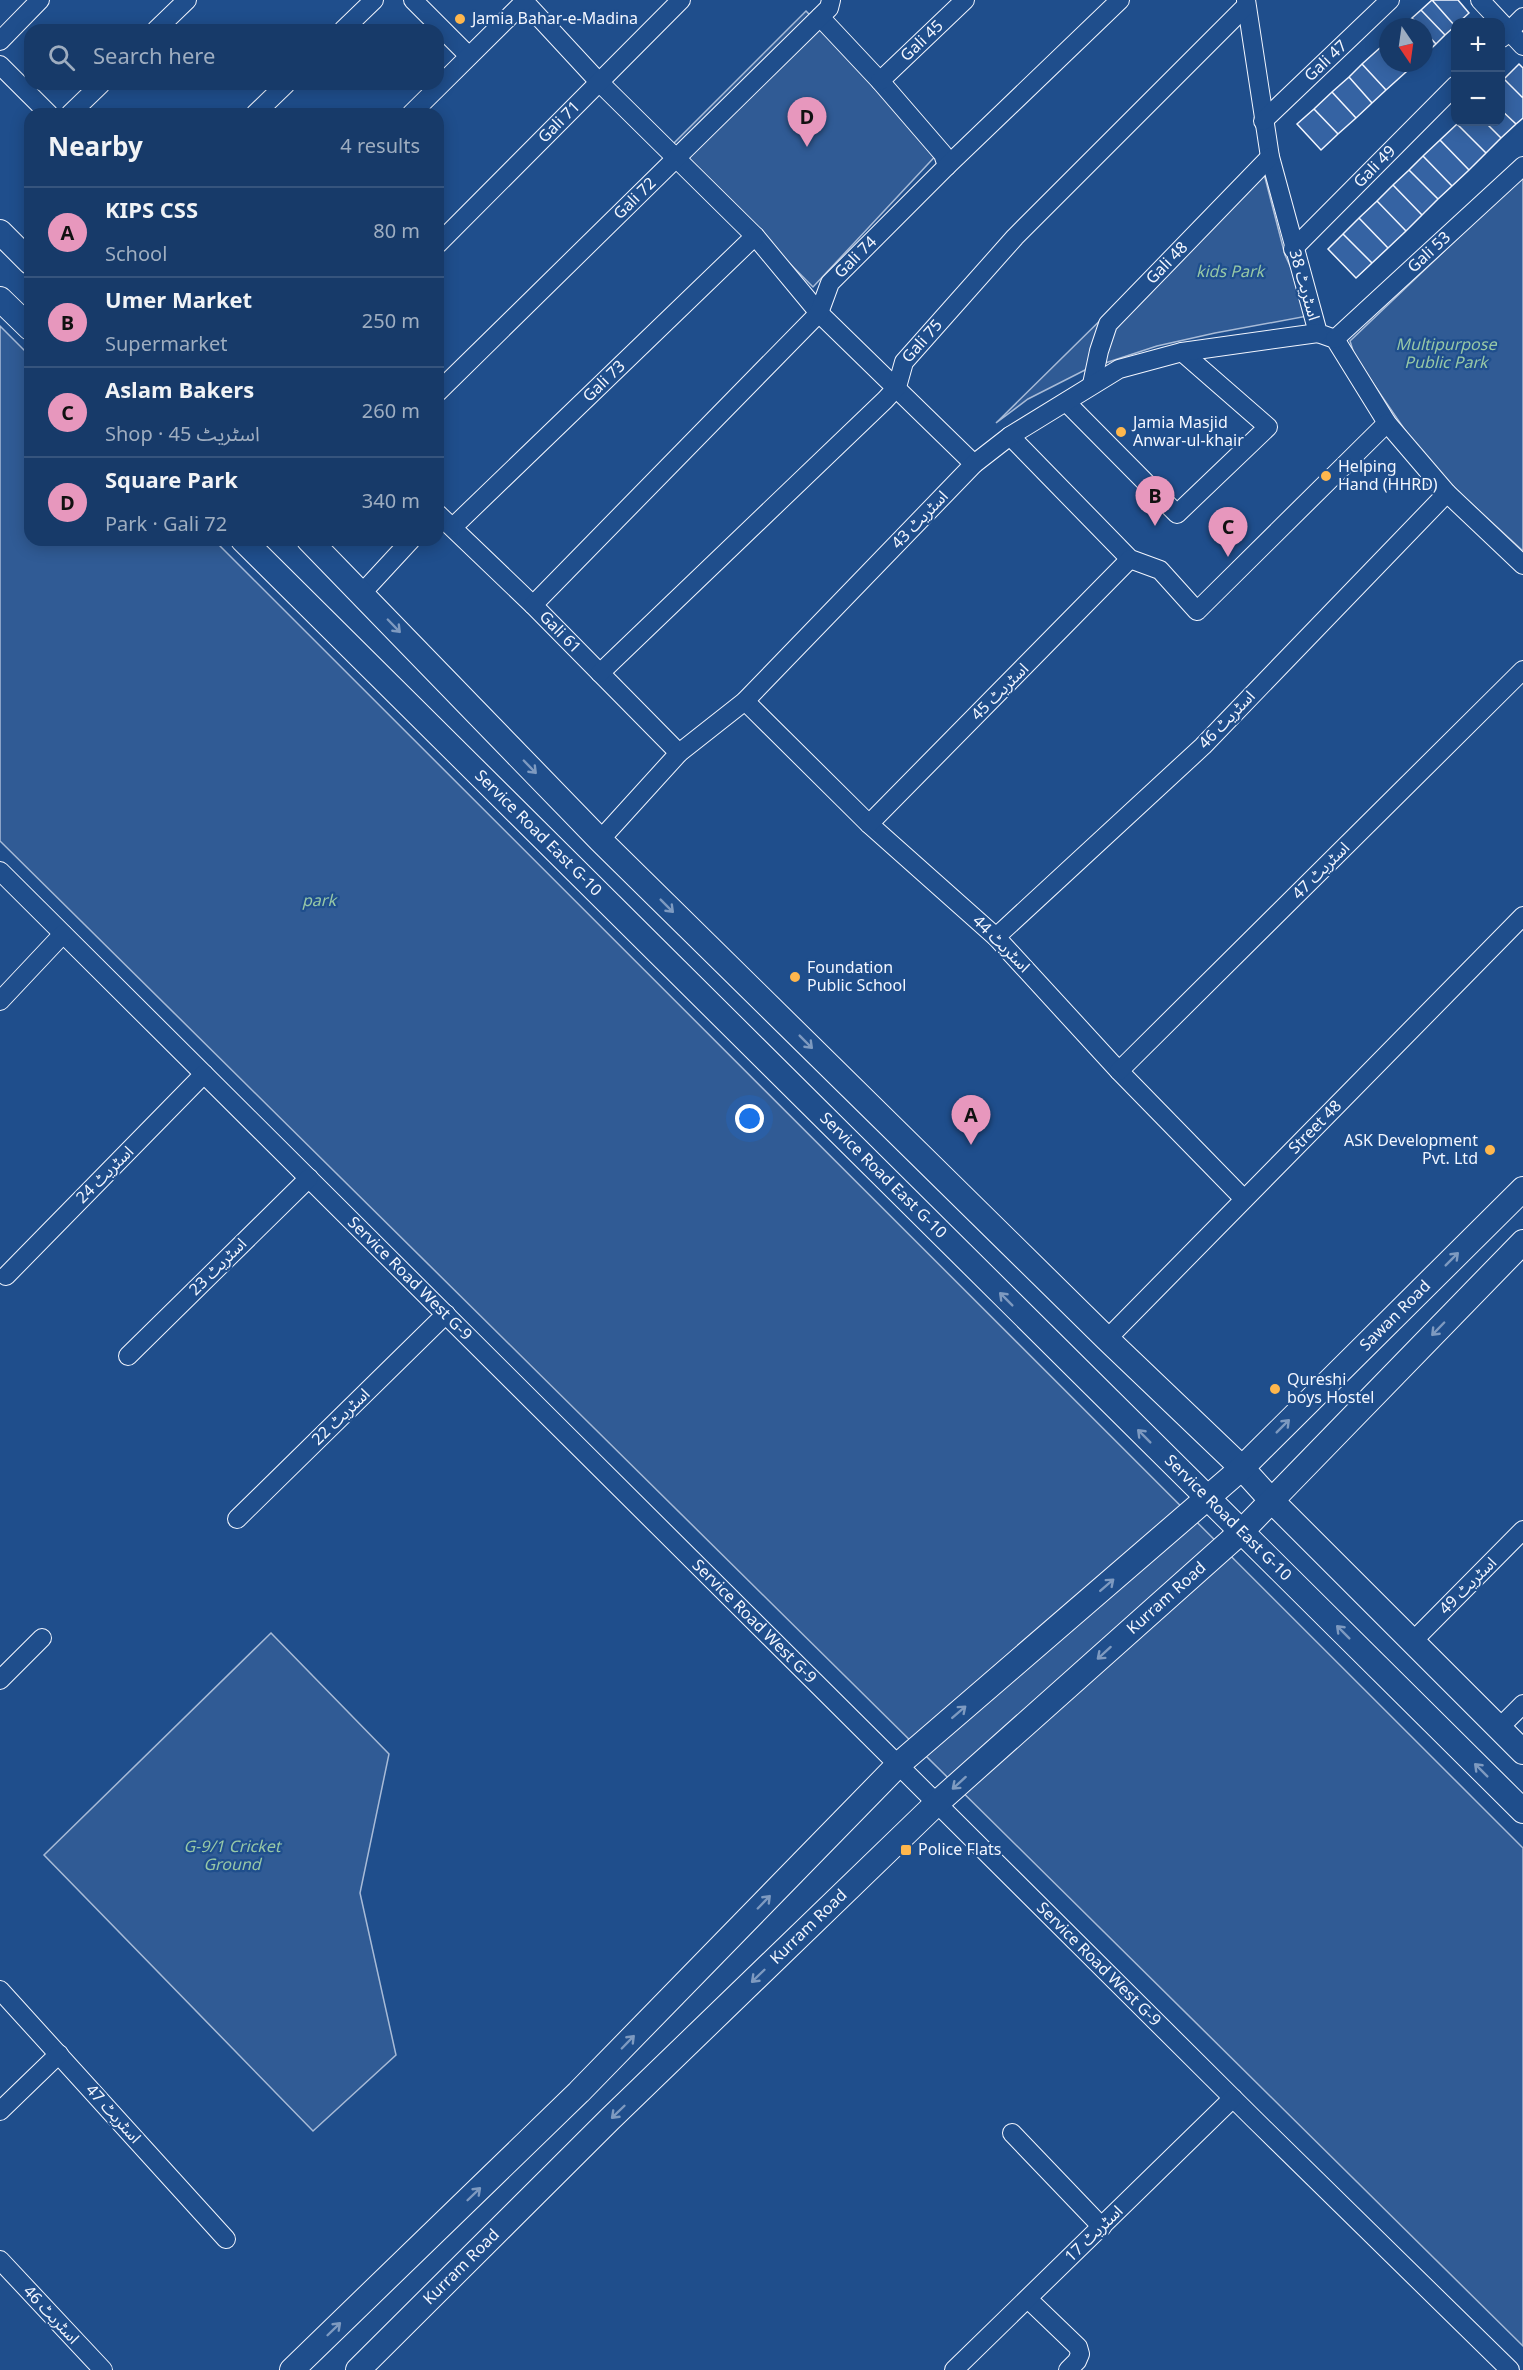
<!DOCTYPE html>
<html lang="en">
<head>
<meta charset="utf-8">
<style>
  body { margin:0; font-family:Georgia,"Noto Sans Arabic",serif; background:#20416f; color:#f1f3f6 }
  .controls { position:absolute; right:18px; top:18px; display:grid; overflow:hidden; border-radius:12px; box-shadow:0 3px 15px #0003 }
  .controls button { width:54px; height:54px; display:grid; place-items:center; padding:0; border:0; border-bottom:2px solid #36547d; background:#173a69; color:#f1f3f6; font:30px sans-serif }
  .compass { position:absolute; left:1379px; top:18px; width:54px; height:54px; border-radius:50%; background:#173a69; box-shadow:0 3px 15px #0003; rotate:167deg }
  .you { position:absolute; left:750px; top:1119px; width:21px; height:21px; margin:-15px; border:4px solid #fff; border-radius:50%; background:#1a73e8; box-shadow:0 0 0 9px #1a73e833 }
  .badge { display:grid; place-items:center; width:39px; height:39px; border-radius:50%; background:#e797bd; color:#111; font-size:20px; font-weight:700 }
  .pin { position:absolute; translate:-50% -50px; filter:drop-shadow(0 2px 3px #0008) }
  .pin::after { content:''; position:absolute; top:32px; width:21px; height:18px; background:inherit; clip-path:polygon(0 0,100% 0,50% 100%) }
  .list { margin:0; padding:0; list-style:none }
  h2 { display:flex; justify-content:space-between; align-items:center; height:78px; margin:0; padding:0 24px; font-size:26px }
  h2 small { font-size:20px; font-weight:400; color:#9eadc0 }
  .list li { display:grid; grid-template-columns:39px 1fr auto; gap:18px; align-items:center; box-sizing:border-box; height:90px; padding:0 24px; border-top:2px solid #36547d }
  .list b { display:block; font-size:22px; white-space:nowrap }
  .list p { margin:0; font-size:20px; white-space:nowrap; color:#9eadc0 }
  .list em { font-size:20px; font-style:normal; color:#9eadc0 }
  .icon { flex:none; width:33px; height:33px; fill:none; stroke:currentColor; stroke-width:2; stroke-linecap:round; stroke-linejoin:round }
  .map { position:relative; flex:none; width:1523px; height:2370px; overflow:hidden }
  .search { position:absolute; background:#173a69; box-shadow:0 3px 15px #0003; left:24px; top:24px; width:420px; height:66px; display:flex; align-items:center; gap:15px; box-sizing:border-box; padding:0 21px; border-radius:18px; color:#9eadc0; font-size:22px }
  .panel { position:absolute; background:#173a69; box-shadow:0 3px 15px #0003; left:24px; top:108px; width:420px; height:438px; border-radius:18px }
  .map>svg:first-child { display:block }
  .built { fill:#305b95; stroke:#a8bbd7; stroke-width:1.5 }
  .building { fill:#3563a3; stroke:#f2f6ff; stroke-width:1.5 }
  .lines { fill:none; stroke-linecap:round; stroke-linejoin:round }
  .minor-casing { stroke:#f2f6ff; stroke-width:20 }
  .secondary-casing { stroke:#f2f6ff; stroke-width:26 }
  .minor { stroke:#1f4e8c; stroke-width:18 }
  .secondary { stroke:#1f4e8c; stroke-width:24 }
  .oneway { stroke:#7e9ac0 }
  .poi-dot { fill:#ffb74d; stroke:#1f4e8c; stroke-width:2 }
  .labels { text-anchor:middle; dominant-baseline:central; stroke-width:4.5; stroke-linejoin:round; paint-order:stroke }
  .poi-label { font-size:16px; fill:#f2f6ff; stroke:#1f4e8c; text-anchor:start }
  .street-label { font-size:16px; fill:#f2f6ff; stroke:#1f4e8c }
  .park-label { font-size:16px; font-style:italic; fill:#97c8a6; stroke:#1f4e8c }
</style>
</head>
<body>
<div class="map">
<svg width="1523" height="2370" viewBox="0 0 1523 2370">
  <rect width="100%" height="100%" fill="#1f4e8c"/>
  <!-- built -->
  <path class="built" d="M806,11L942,149L813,287L672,145Z
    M1261,162L1285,255L1313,315L1215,333L1157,346L1087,369L1028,399L996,423Z
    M1523,176V551L1451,485L1409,436L1355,357L1350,341Z
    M0,326L30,356V540H214L1523,1848V2346L0,841Z
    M271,1633L389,1754L360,1893L396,2055L313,2131L44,1855Z"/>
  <!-- building -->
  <path class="building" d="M1432,0L1455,26L1445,35L1421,10Z
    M1432,0H1458L1469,13L1459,22H1456L1455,26Z
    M1421,10L1445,35L1436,44L1424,31V27H1420L1412,18Z
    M1412,18L1420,27H1403Z
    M1424,31L1436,44L1424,55Z
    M1388,41V53L1382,46Z
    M1382,46L1388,53V63H1397L1406,72L1386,90L1362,64Z
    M1397,63H1415L1406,72Z
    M1362,64L1386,90L1372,103L1349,77Z
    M1519,64L1523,68V98L1504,79Z
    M1349,77L1372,103L1356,118L1332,92Z
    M1504,79L1523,98V118L1516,124L1500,109V82Z
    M1332,92L1356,118L1338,134L1314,109Z
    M1314,109L1338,134L1321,150L1297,124Z
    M1500,109L1516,124L1501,138L1485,122H1500Z
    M1459,122H1485L1501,138L1486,153L1457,124Z
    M1457,124L1486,153L1469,170L1440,140Z
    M1440,140L1469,170L1452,186L1423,156Z
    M1423,156L1452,186L1438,199L1409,170Z
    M1409,170L1438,199L1422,215L1393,185Z
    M1393,185L1422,215L1406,231L1377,201Z
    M1377,201L1406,231L1388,248L1359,218Z
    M1359,218L1388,248L1372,263L1343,234Z
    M1343,234L1372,263L1356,278L1328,249Z"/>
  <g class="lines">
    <!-- minor casing -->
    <g class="minor-casing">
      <g id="minor">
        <path d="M413,0L469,56"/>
        <path d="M1246,0L1270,157L1318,333L1335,339L1387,423L1447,493L1523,565"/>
        <path d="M1480,0L1523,46"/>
        <path d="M524,1L599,82L755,236L819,313L974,464"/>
        <path d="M820,17L880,81L943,154L947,166"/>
        <path d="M156,30L187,0"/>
        <path d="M343,30L374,0"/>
        <path d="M1502,38L1523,17"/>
        <path d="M0,41L40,0"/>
        <path d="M0,65L49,114"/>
        <path id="s1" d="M880,81L965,0"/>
        <path d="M70,114L101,84"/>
        <path d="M255,114L286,84"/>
        <path d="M411,114L526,0"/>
        <path id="s2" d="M1263,121L1390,0"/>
        <path id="s3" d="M438,244L681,0"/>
        <path id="s4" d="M1293,249L1456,85"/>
        <path id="s5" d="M1335,339L1523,166"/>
        <path id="s6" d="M1092,384L1099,351L1108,324L1270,157"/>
        <path id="s7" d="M438,392L829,8L831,0"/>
        <path d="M1066,402L1177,514L1268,427L1182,352"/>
        <path d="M1010,436L1130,559L1160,570L1197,611L1387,423"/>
        <path id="s8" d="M438,514L533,605L679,753"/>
        <path id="s9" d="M453,527L755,236"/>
        <path d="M362,593L411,540"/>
        <path id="s10" d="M533,605L819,313L830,283L947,166L1120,0"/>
        <path id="s11" d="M600,673L885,400L897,387L904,362L1015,237L1246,6"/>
        <path d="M745,701L869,824L996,937L1119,1071L1244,1199"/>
        <path d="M869,824L1130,559"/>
        <path d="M600,840L679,753L745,701L974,464L1010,436L1119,369L1182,352L1318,333"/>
        <path id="s12" d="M0,871L1253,2118L1510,2370"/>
        <path d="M996,937L1203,746L1447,493"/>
        <path d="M0,1001L63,934"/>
        <path d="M1119,1071L1523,670"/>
        <path d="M6,1276L204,1074"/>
        <path id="s13" d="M1107,1339L1523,916"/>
        <path d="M128,1356L309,1178"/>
        <path d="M237,1519L446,1314"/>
        <path d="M1412,1642L1523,1530"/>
        <path d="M0,1680L42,1638"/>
        <path d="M1499,1728L1523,1704"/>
        <path d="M0,1990L226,2239"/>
        <path d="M0,2111L59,2054"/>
        <path d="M1012,2133L1102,2227"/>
        <path d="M0,2260L103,2370"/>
        <path d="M1028,2299L1078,2347L1080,2354L1077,2361L1068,2370"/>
        <path d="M954,2370L1233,2098"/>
      </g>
    </g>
    <!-- secondary casing -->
    <g class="secondary-casing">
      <g id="secondary">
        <path d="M0,232L30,262"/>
        <path d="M0,299L30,328"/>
        <path id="s14" d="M243,540L1523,1811"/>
        <path d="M309,540L600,840L1107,1339L1242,1468L1271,1500L1523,1752"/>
        <path id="s15" d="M292,2370L579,2092L899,1764L1242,1468L1523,1189"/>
        <path id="s16" d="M358,2370L610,2119L937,1803L1242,1531L1523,1242"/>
      </g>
    </g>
    <!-- minor -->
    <use href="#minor" class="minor"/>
    <!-- secondary -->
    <use href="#secondary" class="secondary"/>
  </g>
  <!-- one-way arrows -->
  <defs><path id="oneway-shaft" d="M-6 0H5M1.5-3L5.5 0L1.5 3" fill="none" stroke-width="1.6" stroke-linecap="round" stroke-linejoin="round" transform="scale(1.5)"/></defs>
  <g class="oneway">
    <use href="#oneway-shaft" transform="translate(394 626) rotate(46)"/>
    <use href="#oneway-shaft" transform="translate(530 767) rotate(46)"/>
    <use href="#oneway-shaft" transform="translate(667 906) rotate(45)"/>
    <use href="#oneway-shaft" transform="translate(806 1042) rotate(45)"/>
    <use href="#oneway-shaft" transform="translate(1452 1259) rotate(-45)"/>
    <use href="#oneway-shaft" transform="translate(1006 1299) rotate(-135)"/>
    <use href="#oneway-shaft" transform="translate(1438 1329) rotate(134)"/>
    <use href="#oneway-shaft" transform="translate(1283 1426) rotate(-45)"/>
    <use href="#oneway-shaft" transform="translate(1144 1436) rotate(-135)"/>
    <use href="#oneway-shaft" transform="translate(1107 1585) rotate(-41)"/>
    <use href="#oneway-shaft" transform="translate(1343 1632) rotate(-135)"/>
    <use href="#oneway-shaft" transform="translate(1104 1653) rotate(138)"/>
    <use href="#oneway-shaft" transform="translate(959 1712) rotate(-41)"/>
    <use href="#oneway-shaft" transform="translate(1481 1770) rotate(-135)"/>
    <use href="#oneway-shaft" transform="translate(959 1783) rotate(138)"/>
    <use href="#oneway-shaft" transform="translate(764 1902) rotate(-46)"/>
    <use href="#oneway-shaft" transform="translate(758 1976) rotate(136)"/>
    <use href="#oneway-shaft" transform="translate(628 2042) rotate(-46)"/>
    <use href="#oneway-shaft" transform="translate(618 2112) rotate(136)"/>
    <use href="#oneway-shaft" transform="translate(474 2194) rotate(-44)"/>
    <use href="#oneway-shaft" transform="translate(334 2329) rotate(-44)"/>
  </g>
  <!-- markers -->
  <g class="poi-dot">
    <circle cx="460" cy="19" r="6"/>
    <circle cx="1121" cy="432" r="6"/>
    <circle cx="1326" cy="476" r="6"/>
    <circle cx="795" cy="977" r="6"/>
    <circle cx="1490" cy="1150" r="6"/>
    <circle cx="1275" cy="1389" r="6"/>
    <rect x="900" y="1844" width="12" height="12" rx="3"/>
  </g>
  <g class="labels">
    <!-- poi labels -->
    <g class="poi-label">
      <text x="472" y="19">Jamia Bahar-e-Madina</text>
      <text x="1133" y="423">Jamia Masjid<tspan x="1133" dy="18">Anwar-ul-khair</tspan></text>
      <text x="1338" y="467">Helping<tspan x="1338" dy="18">Hand (HHRD)</tspan></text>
      <text x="807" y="968">Foundation<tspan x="807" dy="18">Public School</tspan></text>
      <text x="1478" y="1141" text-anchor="end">ASK Development<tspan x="1478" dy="18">Pvt. Ltd</tspan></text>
      <text x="1287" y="1380">Qureshi<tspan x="1287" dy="18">boys Hostel</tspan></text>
      <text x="918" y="1850">Police Flats</text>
    </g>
    <!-- street labels -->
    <g class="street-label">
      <text stroke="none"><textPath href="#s1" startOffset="58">Gali 45</textPath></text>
      <text stroke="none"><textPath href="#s2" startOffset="87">Gali 47</textPath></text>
      <text stroke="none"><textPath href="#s3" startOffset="172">Gali 71</textPath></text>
      <text stroke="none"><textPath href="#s4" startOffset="116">Gali 49</textPath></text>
      <text stroke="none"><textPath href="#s7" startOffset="276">Gali 72</textPath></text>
      <text stroke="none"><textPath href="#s5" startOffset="128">Gali 53</textPath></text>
      <text stroke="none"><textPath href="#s10" startOffset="477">Gali 74</textPath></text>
      <text stroke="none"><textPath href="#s6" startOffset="147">Gali 48</textPath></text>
      <text transform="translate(1304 285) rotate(74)">اسٹریٹ 38</text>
      <text stroke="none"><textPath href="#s11" startOffset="466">Gali 75</textPath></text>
      <text stroke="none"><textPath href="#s9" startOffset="210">Gali 73</textPath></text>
      <text transform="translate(920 520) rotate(-46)">اسٹریٹ 43</text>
      <text stroke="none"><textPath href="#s8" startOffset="170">Gali 61</textPath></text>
      <text transform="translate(1000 692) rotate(-45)">اسٹریٹ 45</text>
      <text transform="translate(1227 720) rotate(-46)">اسٹریٹ 46</text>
      <text stroke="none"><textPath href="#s14" startOffset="416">Service Road East G-10</textPath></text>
      <text transform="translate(1321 871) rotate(-45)">اسٹریٹ 47</text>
      <text transform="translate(1001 944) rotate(45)">اسٹریٹ 44</text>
      <text stroke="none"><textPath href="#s13" startOffset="297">Street 48</textPath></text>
      <text transform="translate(105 1175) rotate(-45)">اسٹریٹ 24</text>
      <text stroke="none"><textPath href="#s14" startOffset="902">Service Road East G-10</textPath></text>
      <text transform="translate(218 1267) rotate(-45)">اسٹریٹ 23</text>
      <text stroke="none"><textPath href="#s12" startOffset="578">Service Road West G-9</textPath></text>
      <text stroke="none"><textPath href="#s15" startOffset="1527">Sawan Road</textPath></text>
      <text transform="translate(341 1417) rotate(-44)">اسٹریٹ 22</text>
      <text stroke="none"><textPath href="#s14" startOffset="1388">Service Road East G-10</textPath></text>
      <text transform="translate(1468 1586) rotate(-45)">اسٹریٹ 49</text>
      <text stroke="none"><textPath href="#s16" startOffset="1118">Kurram Road</textPath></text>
      <text stroke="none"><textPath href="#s12" startOffset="1064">Service Road West G-9</textPath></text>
      <text stroke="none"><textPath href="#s16" startOffset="632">Kurram Road</textPath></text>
      <text stroke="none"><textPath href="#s12" startOffset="1550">Service Road West G-9</textPath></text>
      <text transform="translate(113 2114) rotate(48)">اسٹریٹ 47</text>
      <text transform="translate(1094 2234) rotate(-44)">اسٹریٹ 17</text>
      <text stroke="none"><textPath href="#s16" startOffset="146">Kurram Road</textPath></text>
      <text transform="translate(51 2315) rotate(47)">اسٹریٹ 46</text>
    </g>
    <!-- park labels -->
    <g class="park-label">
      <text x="1230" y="272">kids Park</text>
      <text x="1446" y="345">Multipurpose<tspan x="1446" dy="18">Public Park</tspan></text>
      <text x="319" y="901">park</text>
      <text x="232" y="1847">G-9/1 Cricket<tspan x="232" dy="18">Ground</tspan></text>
    </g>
  </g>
</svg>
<div class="controls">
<button>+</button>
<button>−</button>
</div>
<svg class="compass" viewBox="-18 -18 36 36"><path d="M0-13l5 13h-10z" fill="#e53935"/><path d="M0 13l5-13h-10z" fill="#9eadc0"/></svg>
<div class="you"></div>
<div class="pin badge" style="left:971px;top:1145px">A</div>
<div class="pin badge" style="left:1155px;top:526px">B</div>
<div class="pin badge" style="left:1228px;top:557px">C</div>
<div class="pin badge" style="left:807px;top:147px">D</div>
<div class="search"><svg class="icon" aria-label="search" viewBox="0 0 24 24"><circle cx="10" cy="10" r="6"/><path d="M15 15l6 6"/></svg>Search here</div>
<section class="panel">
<h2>Nearby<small>4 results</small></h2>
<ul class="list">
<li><span class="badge">A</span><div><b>KIPS CSS</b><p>School</p></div><em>80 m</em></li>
<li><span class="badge">B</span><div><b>Umer Market</b><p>Supermarket</p></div><em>250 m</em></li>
<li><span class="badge">C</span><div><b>Aslam Bakers</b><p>Shop · اسٹریٹ 45</p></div><em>260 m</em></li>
<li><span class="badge">D</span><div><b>Square Park</b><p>Park · Gali 72</p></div><em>340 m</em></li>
</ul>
</section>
</div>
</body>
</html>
